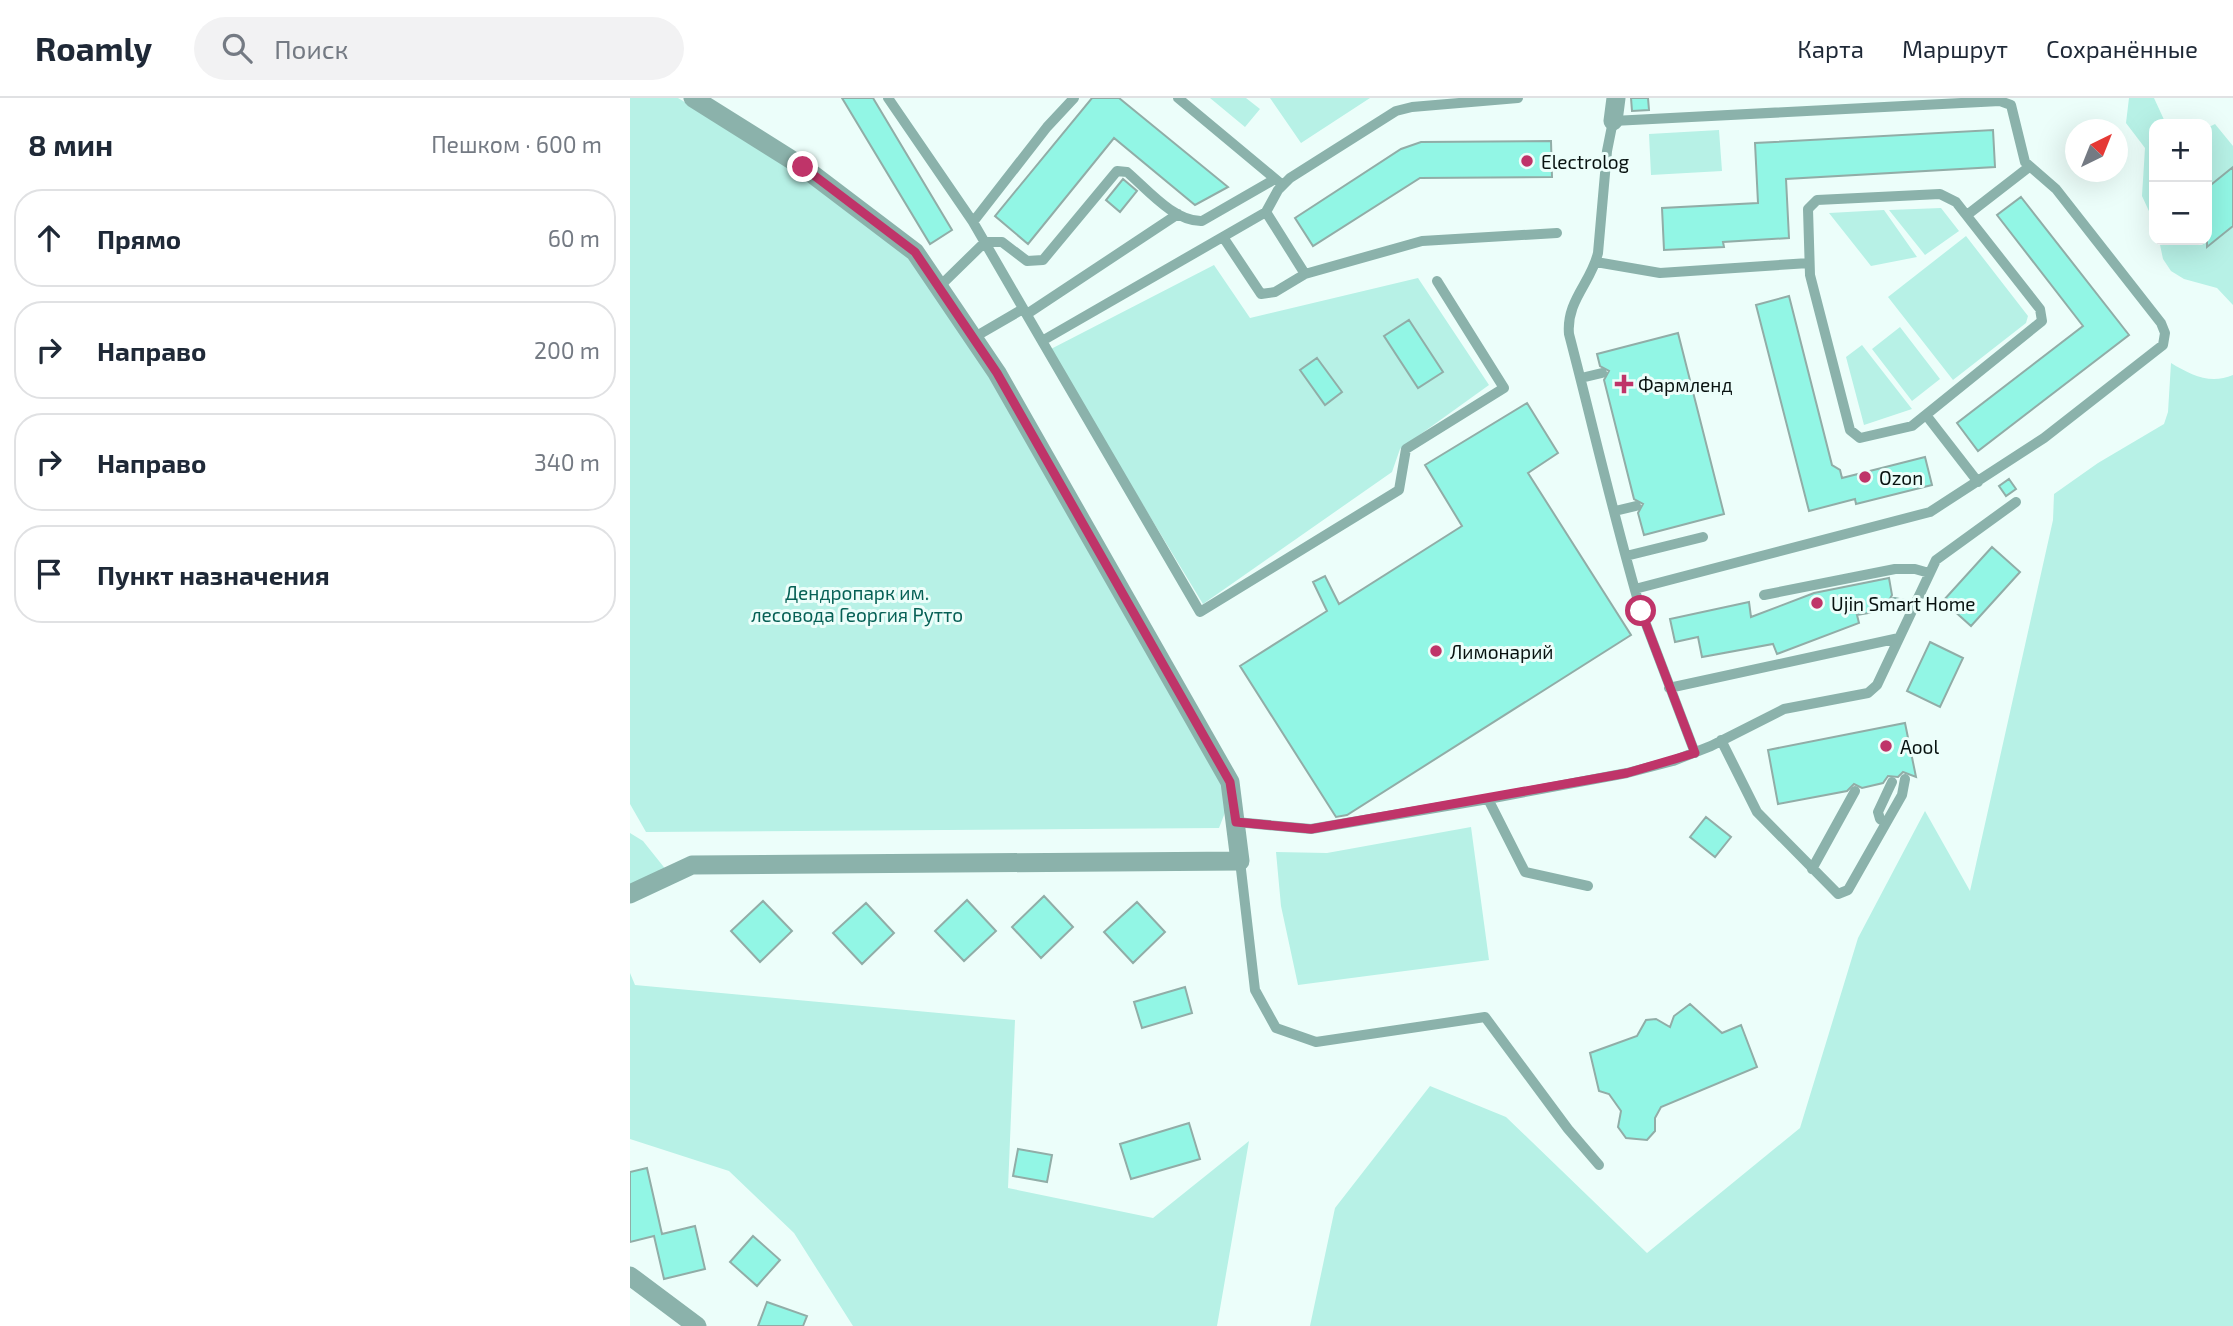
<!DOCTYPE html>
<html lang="ru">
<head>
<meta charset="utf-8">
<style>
  body { margin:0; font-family:"Exo 2",sans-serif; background:#f2f2f3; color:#1f2937 }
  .controls { position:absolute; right:21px; top:21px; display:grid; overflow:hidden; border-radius:14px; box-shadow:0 7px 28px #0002 }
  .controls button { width:63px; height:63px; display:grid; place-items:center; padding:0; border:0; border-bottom:2px solid #e0e1e3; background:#fff; color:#1f2937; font:35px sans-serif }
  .compass { position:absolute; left:1435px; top:21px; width:63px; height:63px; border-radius:50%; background:#fff; box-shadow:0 7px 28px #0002; rotate:43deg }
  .stop { position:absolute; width:21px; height:21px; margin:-16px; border:5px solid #bf3469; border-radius:50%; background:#fff }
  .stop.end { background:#bf3469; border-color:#fff; box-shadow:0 2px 7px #0008 }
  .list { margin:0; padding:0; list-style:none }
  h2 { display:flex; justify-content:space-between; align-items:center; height:91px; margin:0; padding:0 28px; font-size:30px }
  h2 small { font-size:23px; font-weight:400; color:#747a83 }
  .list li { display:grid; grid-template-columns:46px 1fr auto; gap:21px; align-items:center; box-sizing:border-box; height:98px; margin:0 14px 14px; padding:0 14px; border:2px solid #e0e1e3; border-radius:28px }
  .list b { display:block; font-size:26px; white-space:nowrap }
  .list em { font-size:23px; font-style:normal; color:#747a83 }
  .icon { flex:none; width:38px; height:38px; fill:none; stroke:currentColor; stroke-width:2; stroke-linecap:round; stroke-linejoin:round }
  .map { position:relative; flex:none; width:1603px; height:1228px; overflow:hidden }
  header { display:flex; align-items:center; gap:42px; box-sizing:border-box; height:98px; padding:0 35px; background:#fff; border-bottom:2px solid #e0e1e3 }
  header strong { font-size:33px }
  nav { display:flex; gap:38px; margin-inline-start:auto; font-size:24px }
  .search { width:490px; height:63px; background:#f2f2f3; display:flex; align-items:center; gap:18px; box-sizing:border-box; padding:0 24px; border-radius:38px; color:#747a83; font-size:26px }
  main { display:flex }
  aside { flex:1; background:#fff }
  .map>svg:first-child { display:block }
  .green { fill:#b7f1e6 }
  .building { fill:#92f6e5; stroke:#91ada7; stroke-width:2 }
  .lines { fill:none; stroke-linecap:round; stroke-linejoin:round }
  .lane { stroke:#8bb2ab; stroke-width:10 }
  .street { stroke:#8bb2ab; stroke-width:19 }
  .route { stroke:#bf3469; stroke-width:9 }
  .poi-dot { fill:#bf3469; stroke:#ecfefa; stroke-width:2.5 }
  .labels { text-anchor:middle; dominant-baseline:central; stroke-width:6; stroke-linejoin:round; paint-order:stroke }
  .poi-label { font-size:19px; fill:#081210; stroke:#ecfefa; text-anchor:start }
  .park-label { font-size:19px; fill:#066055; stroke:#ecfefa }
</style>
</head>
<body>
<header>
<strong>Roamly</strong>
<div class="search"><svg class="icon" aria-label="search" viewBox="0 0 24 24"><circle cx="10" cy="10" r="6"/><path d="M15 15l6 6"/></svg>Поиск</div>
<nav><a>Карта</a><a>Маршрут</a><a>Сохранённые</a></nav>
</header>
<main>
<aside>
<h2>8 мин<small>Пешком · 600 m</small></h2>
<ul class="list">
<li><svg class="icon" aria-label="ahead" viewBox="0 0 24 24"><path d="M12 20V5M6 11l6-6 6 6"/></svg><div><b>Прямо</b></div><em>60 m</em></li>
<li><svg class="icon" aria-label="right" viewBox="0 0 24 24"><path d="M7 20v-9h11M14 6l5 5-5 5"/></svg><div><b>Направо</b></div><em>200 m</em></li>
<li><svg class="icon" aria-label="right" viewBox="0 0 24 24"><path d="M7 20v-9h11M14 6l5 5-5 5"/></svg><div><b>Направо</b></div><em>340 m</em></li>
<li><svg class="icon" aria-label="arrive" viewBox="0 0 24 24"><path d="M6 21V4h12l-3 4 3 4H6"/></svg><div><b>Пункт назначения</b></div></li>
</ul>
</aside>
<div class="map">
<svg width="1603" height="1228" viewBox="0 0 1603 1228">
  <rect width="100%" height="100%" fill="#ecfefa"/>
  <!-- green -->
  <path class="green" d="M0,0H48L169,73L282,160L360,280L601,699L589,730L16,734L0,706Z
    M580,0H616L630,11L615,29Z
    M640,0H740L671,45Z
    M1499,0H1524L1536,26H1524V124L1512,98L1515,50L1496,25Z
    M1585,26L1603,48V207L1587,190L1554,181L1541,173L1533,161L1529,142H1577V30Z
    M1089,32L1092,73L1021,77L1019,36Z
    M1311,110L1329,133L1295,157L1259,112Z
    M1254,112L1287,159L1241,168L1199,115Z
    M1336,138L1398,218L1396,225L1323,282L1258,199Z
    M584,167L620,220L788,180L859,287L770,351L762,374L573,506L419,252Z
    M1270,229L1310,281L1282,303L1242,251Z
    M1232,247L1282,311L1234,327L1216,259Z
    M1541,265C1561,277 1580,287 1603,277V1228H680L705,1110L800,988L876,1019L1017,1155L1170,1030L1228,840L1295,713L1340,793L1423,422L1424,396L1468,365L1534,326L1538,314Z
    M841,729L859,862L668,887L651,808L646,754L697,755Z
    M0,735L13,743L37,773L0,795Z
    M0,875L5,887L385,922L378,1090L523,1120L619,1043L587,1228H223L164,1135L99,1073L0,1041Z"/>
  <!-- building -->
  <path class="building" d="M212,0H243L322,132L300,146Z
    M462,0H489L598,89L565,107L484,40L398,146L365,118Z
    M1001,0H1018L1019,12L1002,13Z
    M1363,32L1365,69L1156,81L1159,140L1093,144L1094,149L1034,152L1032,110L1128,105L1125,45Z
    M921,43L922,79L790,80L683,148L665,120L771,51L791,44Z
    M1603,69V128L1577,149V90Z
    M493,81L507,93L490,114L476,102Z
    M1391,99L1499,237L1348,353L1327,325L1453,228L1367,117Z
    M1159,198L1202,367L1210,372L1212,380L1295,359L1302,387L1226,406L1225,401L1179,413L1126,207Z
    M779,222L813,274L788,290L754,238Z
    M1048,235L1094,416L1014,437L1008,415L1013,406L1004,401L974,282L979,273L970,268L967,256Z
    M687,260L712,294L695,307L670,272Z
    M897,305L928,355L898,375L1001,537L717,717L706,719L610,568L697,513L683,484L695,478L709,506L832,428L795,367Z
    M1379,381L1386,391L1376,398L1369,388Z
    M1362,449L1390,474L1341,528L1313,503Z
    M1259,480L1262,497L1257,506L1261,511L1227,517L1229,525L1147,556L1143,546L1072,559L1068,539L1045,544L1040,521L1119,504L1121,519L1184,495Z
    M1300,544L1333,560L1310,609L1277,593Z
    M1275,625L1286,679L1273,674L1268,679L1258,678L1253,685L1232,690L1224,686L1217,693L1148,706L1138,652Z
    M1076,719L1101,739L1085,759L1060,739Z
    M414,798L443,829L411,860L382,829Z
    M337,802L366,833L334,863L305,833Z
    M133,803L162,833L130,864L101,833Z
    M507,804L535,834L503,865L474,834Z
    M236,805L264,835L232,866L203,835Z
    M555,889L562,915L512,930L504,904Z
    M1060,906L1092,935L1111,927L1127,969L1031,1009L1025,1020V1033L1017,1042L996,1040L988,1029L991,1013L979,996L969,993L960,955L1007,938L1016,922L1026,921L1040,929L1044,918Z
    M559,1025L570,1061L501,1081L490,1046Z
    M388,1051L422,1057L417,1084L383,1078Z
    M17,1070L32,1136L65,1128L75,1171L34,1181L24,1138L0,1144V1074Z
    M123,1138L150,1162L127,1188L100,1164Z
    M137,1204L177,1218L173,1228H128Z"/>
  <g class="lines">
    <!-- lane -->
    <path class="lane" d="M258,0L343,124L417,29L444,0
      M548,0L649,84
      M1310,96L1326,104L1410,211L1412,223L1282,328L1230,340L1220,332L1180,177L1178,111L1187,102Z
      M636,114L675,176L792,143L927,135
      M1337,117L1399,69
      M343,124L412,243L636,114L648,92L660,80L766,13L782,9L888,0
      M593,139L631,196L645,194L675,176
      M966,164L1030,175L1179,165
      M309,189L355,144H372L397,163L413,162L487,73L497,74C517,91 544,124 572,123L645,81
      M397,216L548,116
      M343,240L393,211
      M412,243L570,514L769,392L776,351L874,290L807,183
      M951,280L972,275
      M1296,317L1348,384
      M985,413L1006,408
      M996,458L1073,439
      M1005,491L1300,414L1414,340L1533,247L1535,235L1531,225L1426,91L1395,64L1381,7L1370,3L983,23L977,53L968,155C961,185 936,203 939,236C963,328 984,421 1011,513L1065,655
      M1134,497L1265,471H1285L1299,475
      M1264,504L1283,508
      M1039,590L1269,540
      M1091,642L1127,714L1208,796L1218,792L1272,697L1275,681
      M858,701L997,675L1043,663L1081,648L1154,611L1238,595L1247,587L1306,462L1386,404
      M606,724L681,731L858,701L895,774L958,788
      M1256,725L1250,721L1248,714L1262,684
      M610,763L625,892L646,930L686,944L855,919L938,1031L969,1067
      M1182,771L1225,693"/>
    <!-- street -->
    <path class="street" d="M983,23L986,0
      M0,796L62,767L610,763L600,684L367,275L285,154L173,69L63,0
      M0,1178L67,1228"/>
  </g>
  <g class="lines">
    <!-- route -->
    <path class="route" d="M173,69L285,154L367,275L600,684L606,724L681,731L997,675L1065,655L1011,513"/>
  </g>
  <!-- markers -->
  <g class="poi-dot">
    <circle cx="897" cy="63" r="7"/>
    <path d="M990.5 275.5h7v7h7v7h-7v7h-7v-7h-7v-7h7z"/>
    <circle cx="1235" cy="379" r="7"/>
    <circle cx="1187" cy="505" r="7"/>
    <circle cx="806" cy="553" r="7"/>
    <circle cx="1256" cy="648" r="7"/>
  </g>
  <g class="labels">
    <!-- poi labels -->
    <g class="poi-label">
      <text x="911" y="63">Electrolog</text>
      <text x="1008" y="286">Фармленд</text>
      <text x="1249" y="379">Ozon</text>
      <text x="1201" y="505">Ujin Smart Home</text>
      <text x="820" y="553">Лимонарий</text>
      <text x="1270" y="648">Aool</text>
    </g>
    <!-- park labels -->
    <g class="park-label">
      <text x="227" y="494">Дендропарк им.<tspan x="227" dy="22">лесовода Георгия Рутто</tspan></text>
    </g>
  </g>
</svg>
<div class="controls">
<button>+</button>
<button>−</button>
</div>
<svg class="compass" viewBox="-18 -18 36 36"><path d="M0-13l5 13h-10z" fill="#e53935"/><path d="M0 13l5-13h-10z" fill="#747a83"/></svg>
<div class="stop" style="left:1011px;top:513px"></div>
<div class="stop end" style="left:173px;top:69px"></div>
</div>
</main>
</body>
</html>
